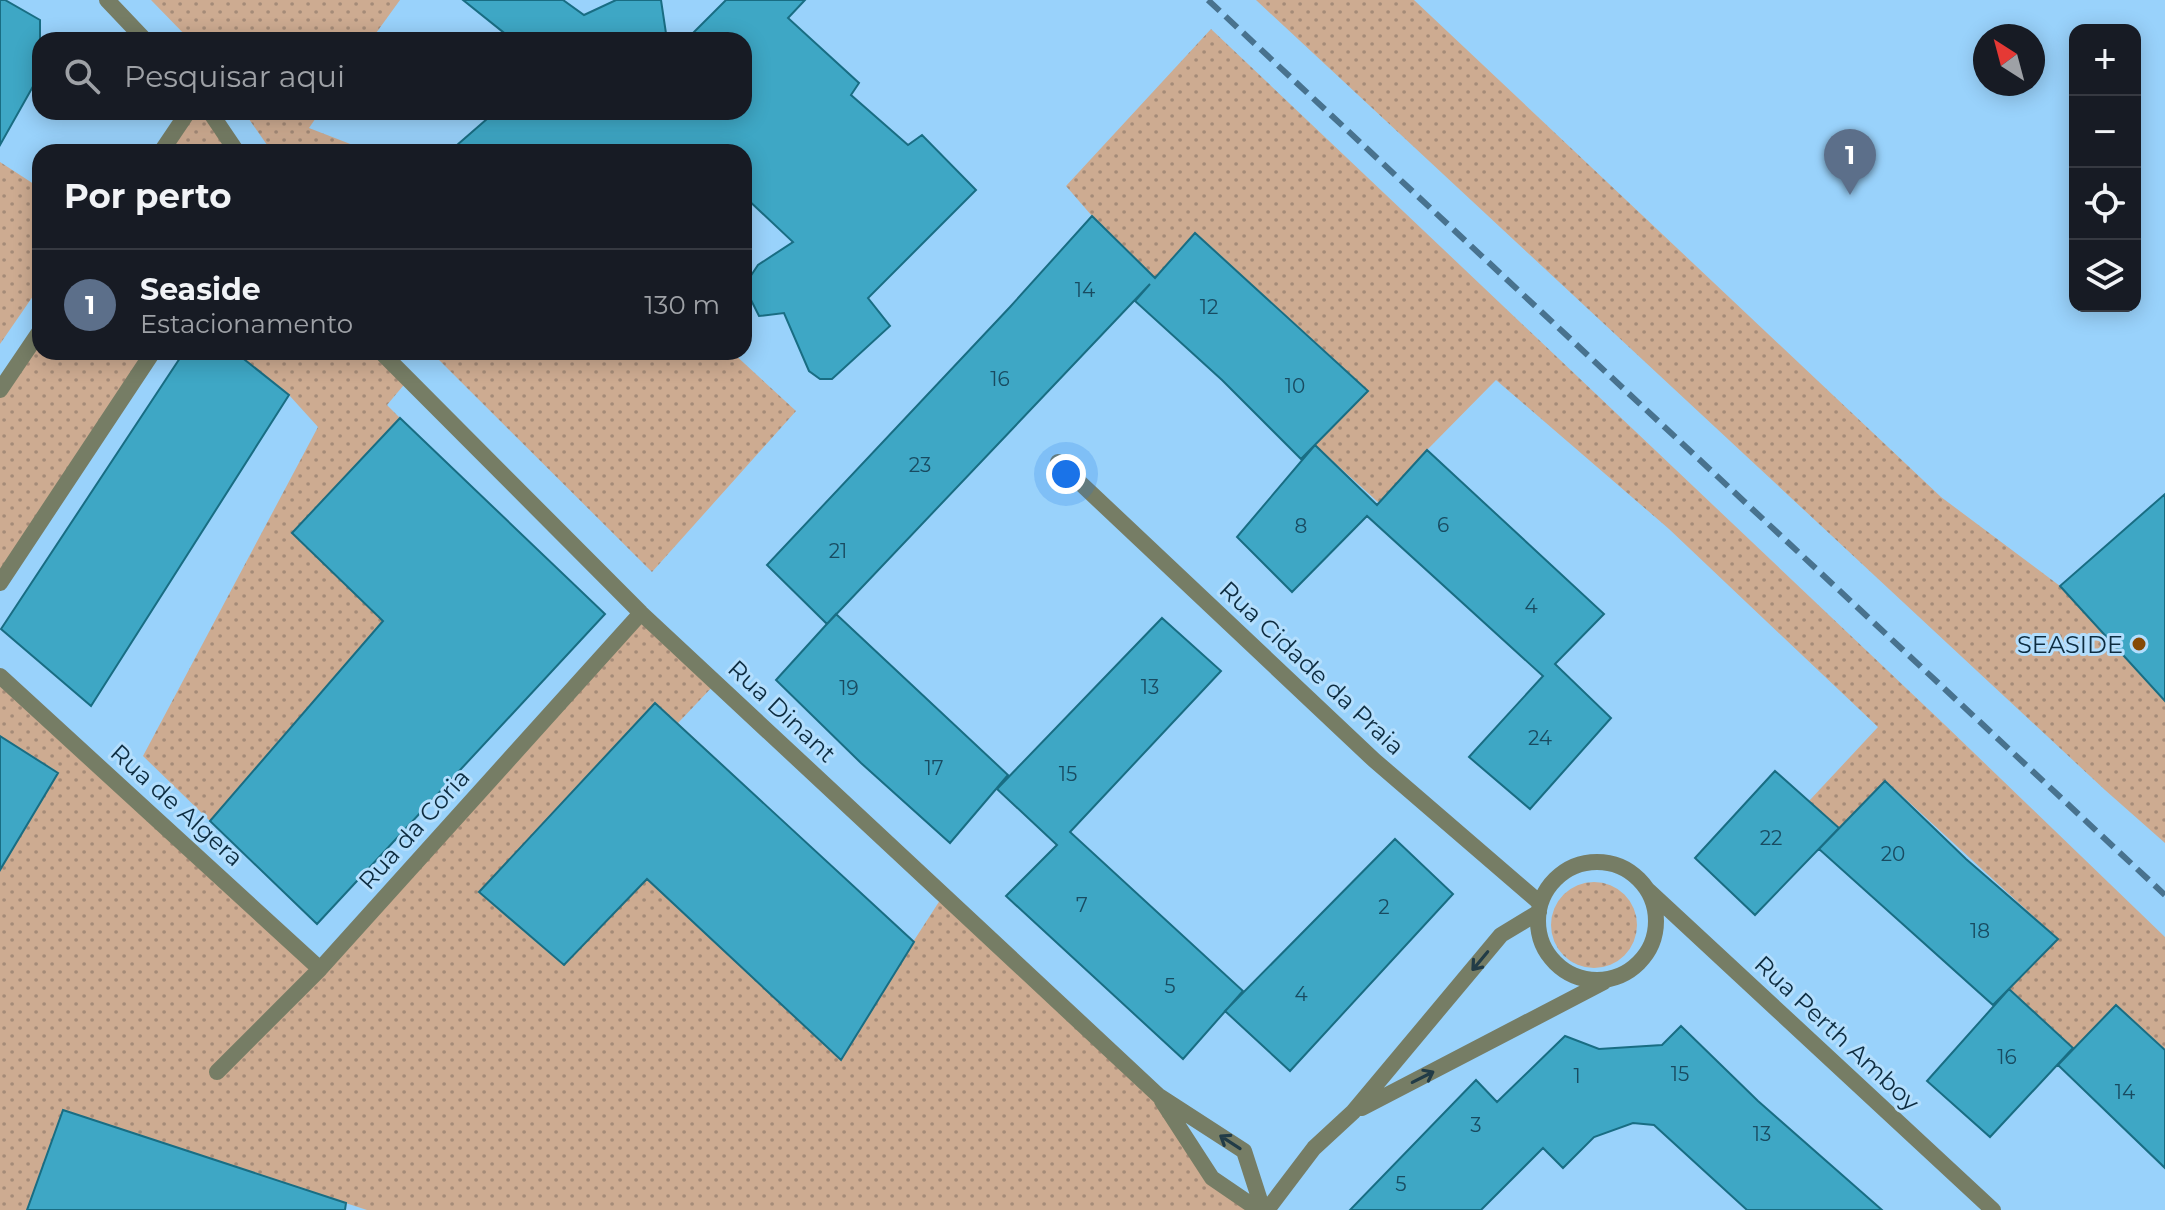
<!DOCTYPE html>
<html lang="pt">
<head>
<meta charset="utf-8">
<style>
  body { margin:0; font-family:Montserrat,sans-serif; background:#20242c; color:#f1f3f6 }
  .controls { position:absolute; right:24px; top:24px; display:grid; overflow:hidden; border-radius:16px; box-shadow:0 4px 20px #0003 }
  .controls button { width:72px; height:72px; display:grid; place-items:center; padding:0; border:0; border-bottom:2px solid #363941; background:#171b24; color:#f1f3f6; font:40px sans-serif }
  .compass { position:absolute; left:1973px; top:24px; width:72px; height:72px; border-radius:50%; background:#171b24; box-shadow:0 4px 20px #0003; rotate:324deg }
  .you { position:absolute; left:1066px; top:474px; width:28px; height:28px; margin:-20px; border:6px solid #fff; border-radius:50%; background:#1a73e8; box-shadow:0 0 0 12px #1a73e833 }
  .badge { display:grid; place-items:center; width:52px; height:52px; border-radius:50%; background:#0b8043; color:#fff; font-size:26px; font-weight:700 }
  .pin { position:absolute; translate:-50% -66px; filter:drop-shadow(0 2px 4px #0008) }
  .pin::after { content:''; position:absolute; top:42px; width:28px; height:24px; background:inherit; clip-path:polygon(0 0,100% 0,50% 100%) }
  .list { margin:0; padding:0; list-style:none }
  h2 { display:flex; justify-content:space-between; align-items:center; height:104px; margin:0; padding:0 32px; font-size:34px }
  h2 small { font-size:26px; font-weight:400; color:#9ea1a6 }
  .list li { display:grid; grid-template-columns:52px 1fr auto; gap:24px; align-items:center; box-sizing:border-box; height:112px; padding:0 32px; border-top:2px solid #363941 }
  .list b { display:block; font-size:30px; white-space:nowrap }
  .list p { margin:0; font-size:26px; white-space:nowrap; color:#9ea1a6 }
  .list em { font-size:26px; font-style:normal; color:#9ea1a6 }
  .icon { flex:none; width:44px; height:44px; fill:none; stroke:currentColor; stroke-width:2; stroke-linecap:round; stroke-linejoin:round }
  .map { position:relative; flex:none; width:2165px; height:1210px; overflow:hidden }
  .search { position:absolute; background:#171b24; box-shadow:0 4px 20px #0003; left:32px; top:32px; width:720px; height:88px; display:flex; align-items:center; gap:20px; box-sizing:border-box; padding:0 28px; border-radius:24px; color:#9ea1a6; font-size:30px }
  .panel { position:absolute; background:#171b24; box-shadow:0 4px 20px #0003; left:32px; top:144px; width:720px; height:216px; border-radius:24px }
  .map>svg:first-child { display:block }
  .grass { fill:url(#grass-dots) }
  .building { fill:#3ea7c5; stroke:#196d83; stroke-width:2 }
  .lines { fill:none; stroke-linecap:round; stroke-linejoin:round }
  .minor { stroke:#767d65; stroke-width:16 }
  .rail { stroke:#48728e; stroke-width:6; stroke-dasharray:16 8; stroke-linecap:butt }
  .oneway { stroke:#223c47 }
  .poi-dot { fill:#864a06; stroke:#b3defd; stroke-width:3 }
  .labels { text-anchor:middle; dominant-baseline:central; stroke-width:6; stroke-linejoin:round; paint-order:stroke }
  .number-label { font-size:20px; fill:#194b61 }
  .poi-label { font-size:24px; fill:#0d2c40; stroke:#b3defd; text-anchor:end }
  .street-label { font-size:24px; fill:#0d2c40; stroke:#b3defd }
</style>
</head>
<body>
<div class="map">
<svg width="2165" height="1210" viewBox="0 0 2165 1210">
  <defs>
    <pattern id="grass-dots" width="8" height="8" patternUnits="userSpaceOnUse" patternTransform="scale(2)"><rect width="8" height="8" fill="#cdab91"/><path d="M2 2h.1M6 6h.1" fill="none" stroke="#a58b78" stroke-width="1.8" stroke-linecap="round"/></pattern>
  </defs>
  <rect width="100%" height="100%" fill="#99d2fb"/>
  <!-- grass -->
  <path class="grass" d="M151,0H400L371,40H190Z
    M1256,0H1414L1941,497L2060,586L2165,701V843L2105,790Z
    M1211,29L1945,725L2165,937V1050L2116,1005L2074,1049L2009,989L2058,939L1886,781L1839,828L1809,801L1878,727L1669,529L1496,380L1427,450L1379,503L1315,445L1368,391L1155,278L1092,216L1066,186Z
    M188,112H210L237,152H161Z
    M244,112H320L309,128L371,152H272Z
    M0,162L40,188V286L0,344Z
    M40,331V352H153L0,582V390Z
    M235,352H381L408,380L387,405L400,418L292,533L383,621L210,821L143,756L318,427L289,395Z
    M431,352H732L796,411L652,572Z
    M641,613L716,683L678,723L913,942L944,894L1159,1096L1212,1178L1259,1210H367L64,1111L27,1210H0V676L320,969Z
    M1551 925a43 43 0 1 1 86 0a43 43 0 1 1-86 0Z"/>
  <!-- building -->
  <path class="building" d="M0,0H5L40,20V74L0,145Z
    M463,0H563L584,15L616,0H661L667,40H513Z
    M726,0H805L788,18L859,83L851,95L908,145L922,135L976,190L868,298L890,326L832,379H820L809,371L784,313L759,316L744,286L758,265L793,242L744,196V152H449L495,112H744V40H686Z
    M1092,216L1155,278L1195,233L1368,391L1301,459L1222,380L1135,301L1150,284L827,624L767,565L1010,307Z
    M184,352H235L289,395L91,706L1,629Z
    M400,418L605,614L317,924L210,821L383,621L292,533Z
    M1315,445L1377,505L1427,450L1604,614L1555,664L1611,718L1530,809L1469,757L1543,676L1367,516L1292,592L1237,537Z
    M2165,494V701L2060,586Z
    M836,614L1008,775L950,843L861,763L776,680Z
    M1162,618L1221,671L1070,832L1243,991L1183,1059L1006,896L1057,845L997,789Z
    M655,703L914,942L841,1060L647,879L564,965L479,892Z
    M0,736L58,773L0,870Z
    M1775,771L1839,828L1755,915L1695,858Z
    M1885,781L1966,859L2058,939L1993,1005L1819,849Z
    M1395,839L1453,894L1290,1071L1225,1011Z
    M2009,989L2073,1048L1990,1137L1927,1081Z
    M2116,1005L2165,1050V1168L2058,1065Z
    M1681,1026L1758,1101L1882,1210H1747L1654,1125L1633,1123L1594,1137L1563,1168L1543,1148L1481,1210H1350L1476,1080L1497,1102L1565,1036L1599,1049L1662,1045Z
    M63,1110L346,1203L345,1210H27Z"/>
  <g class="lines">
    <!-- minor -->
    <path class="minor" d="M107,0L145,40
      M210,112L237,152
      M161,152L188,112
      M381,352L641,613L1159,1096L1244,1151L1263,1210
      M0,390L40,331
      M1058,462L1374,760L1540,903
      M0,583L153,352
      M0,676L320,969
      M1538 921a59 59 0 1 1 118 0a59 59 0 1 1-118 0Z
      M1648,890L1993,1210
      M217,1072L320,969L641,613
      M1162,1101L1212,1178L1259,1210
      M1362,1108L1604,982
      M1267,1210L1314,1148L1353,1112L1501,935L1539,912"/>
    <!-- rail -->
    <path class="rail" d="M1208,0L2165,895"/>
  </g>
  <!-- one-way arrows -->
  <defs><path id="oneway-shaft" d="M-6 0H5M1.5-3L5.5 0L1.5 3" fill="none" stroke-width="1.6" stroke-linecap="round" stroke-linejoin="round" transform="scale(2)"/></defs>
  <g class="oneway">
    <use href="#oneway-shaft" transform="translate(1480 961) rotate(130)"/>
    <use href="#oneway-shaft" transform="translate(1423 1077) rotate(-27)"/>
    <use href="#oneway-shaft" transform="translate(1230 1142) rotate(-147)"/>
  </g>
  <!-- markers -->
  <circle class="poi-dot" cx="2139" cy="644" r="8"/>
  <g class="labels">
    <!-- number labels -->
    <g class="number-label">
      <text x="1085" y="290">14</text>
      <text x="1209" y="307">12</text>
      <text x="1000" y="379">16</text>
      <text x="1295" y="386">10</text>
      <text x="920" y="465">23</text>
      <text x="1443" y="525">6</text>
      <text x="1301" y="526">8</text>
      <text x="838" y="551">21</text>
      <text x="1531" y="606">4</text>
      <text x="1150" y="687">13</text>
      <text x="849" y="688">19</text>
      <text x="1540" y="738">24</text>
      <text x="934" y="768">17</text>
      <text x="1068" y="774">15</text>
      <text x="1771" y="838">22</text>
      <text x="1893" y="854">20</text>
      <text x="1082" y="905">7</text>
      <text x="1384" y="907">2</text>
      <text x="1980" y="931">18</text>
      <text x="1170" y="986">5</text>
      <text x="1301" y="994">4</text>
      <text x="2007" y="1057">16</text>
      <text x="1680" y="1074">15</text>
      <text x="1577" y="1076">1</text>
      <text x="2125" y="1092">14</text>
      <text x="1476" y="1125">3</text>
      <text x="1762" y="1134">13</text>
      <text x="1401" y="1184">5</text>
    </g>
    <!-- poi labels -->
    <g class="poi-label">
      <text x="2123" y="644">SEASIDE</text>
    </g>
    <!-- street labels -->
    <g class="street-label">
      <text transform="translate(1312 668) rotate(43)">Rua Cidade da Praia</text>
      <text transform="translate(782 711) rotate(43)">Rua Dinant</text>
      <text transform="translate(177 805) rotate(42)">Rua de Algera</text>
      <text transform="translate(414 829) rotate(-48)">Rua da Coria</text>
      <text transform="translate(1837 1033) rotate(43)">Rua Perth Amboy</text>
    </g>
  </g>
</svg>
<div class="controls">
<button>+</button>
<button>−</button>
<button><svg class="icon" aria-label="locate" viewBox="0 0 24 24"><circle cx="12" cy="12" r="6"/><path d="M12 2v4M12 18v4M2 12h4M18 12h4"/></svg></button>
<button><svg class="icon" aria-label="layers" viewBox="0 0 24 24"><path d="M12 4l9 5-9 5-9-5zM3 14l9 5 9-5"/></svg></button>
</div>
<svg class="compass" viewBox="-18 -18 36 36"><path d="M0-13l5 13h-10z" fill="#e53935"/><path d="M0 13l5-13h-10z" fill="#9ea1a6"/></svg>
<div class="you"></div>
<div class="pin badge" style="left:1850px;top:195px;background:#5c6f8a">1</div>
<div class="search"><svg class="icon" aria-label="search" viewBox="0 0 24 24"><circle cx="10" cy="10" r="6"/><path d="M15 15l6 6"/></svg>Pesquisar aqui</div>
<section class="panel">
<h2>Por perto<small></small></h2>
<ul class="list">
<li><span class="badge" style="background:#5c6f8a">1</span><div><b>Seaside</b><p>Estacionamento</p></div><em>130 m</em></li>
</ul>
</section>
</div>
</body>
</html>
